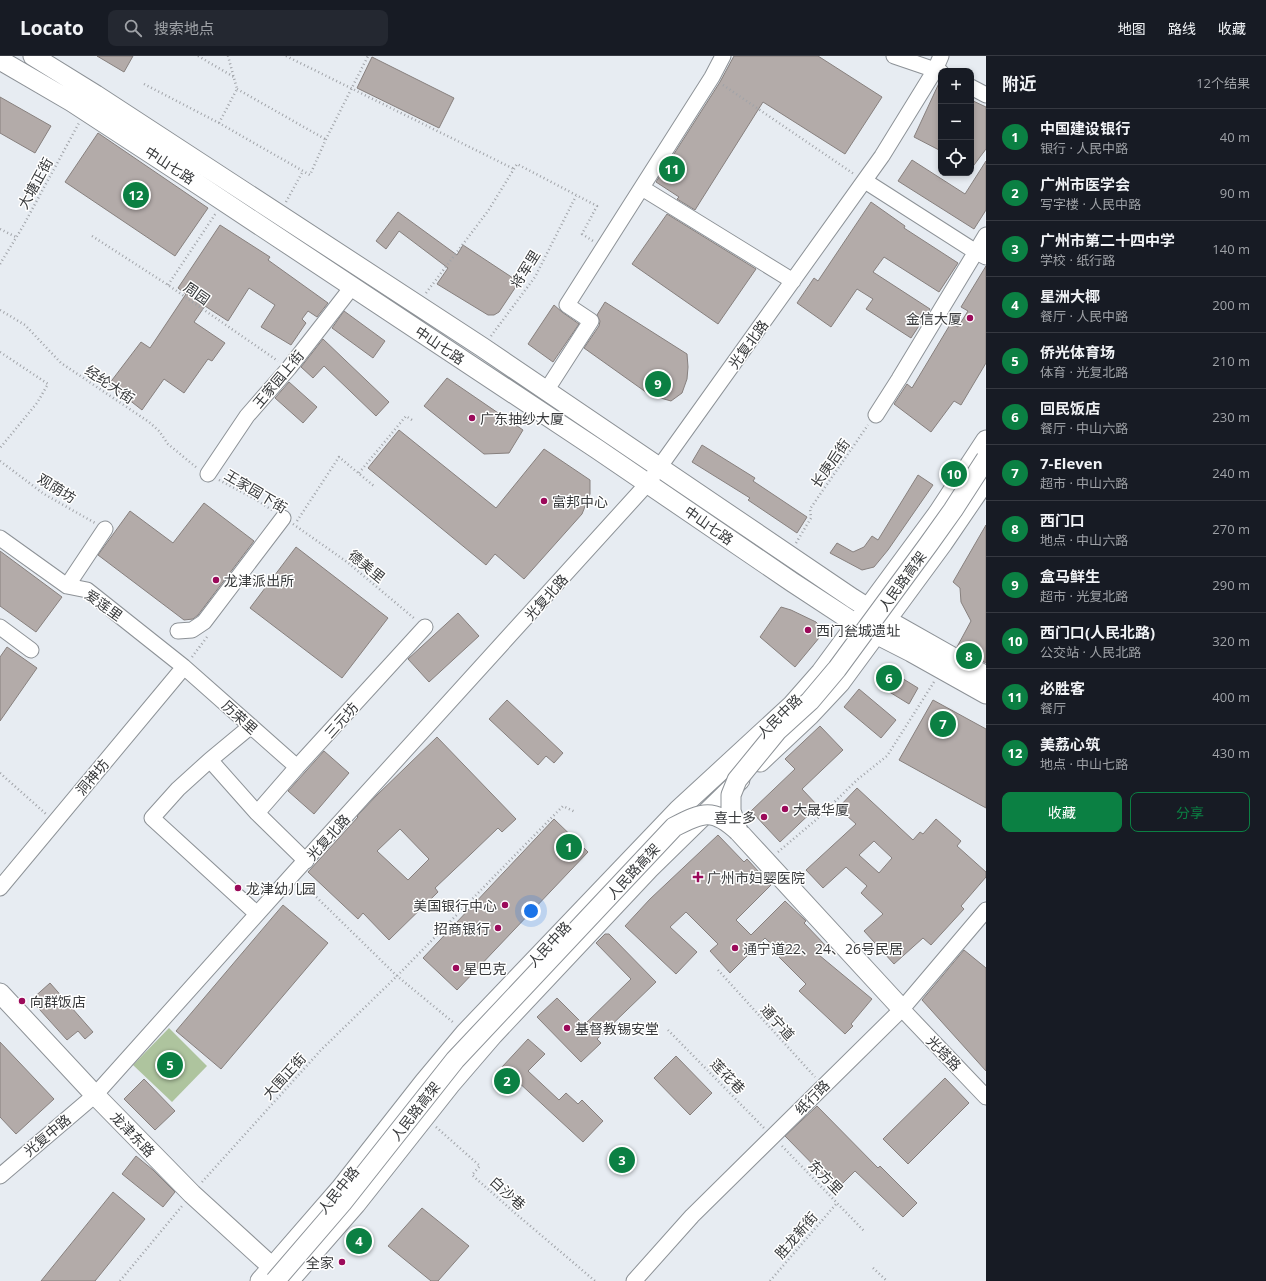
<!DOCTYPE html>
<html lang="zh">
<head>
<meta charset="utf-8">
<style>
  body { margin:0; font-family:"Open Sans","Noto Sans SC",sans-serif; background:#242831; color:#f1f3f6 }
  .controls { position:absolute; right:12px; top:12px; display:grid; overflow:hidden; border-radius:8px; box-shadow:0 2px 6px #0003 }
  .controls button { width:36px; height:36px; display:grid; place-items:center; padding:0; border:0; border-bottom:1px solid #363941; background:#171b24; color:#f1f3f6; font:20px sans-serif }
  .you { position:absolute; left:531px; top:855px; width:14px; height:14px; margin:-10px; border:3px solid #fff; border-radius:50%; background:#1a73e8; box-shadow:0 0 0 6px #1a73e833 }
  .badge { display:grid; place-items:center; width:26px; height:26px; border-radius:50%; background:#0b8043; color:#fff; font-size:13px; font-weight:700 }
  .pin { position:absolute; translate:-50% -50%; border:2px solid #fff; box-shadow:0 1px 4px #0006 }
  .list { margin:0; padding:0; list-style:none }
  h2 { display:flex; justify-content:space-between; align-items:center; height:52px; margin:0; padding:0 16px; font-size:17px }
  h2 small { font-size:13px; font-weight:400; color:#9ea1a6 }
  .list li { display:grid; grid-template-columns:26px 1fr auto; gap:12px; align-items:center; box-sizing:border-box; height:56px; padding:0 16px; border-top:1px solid #363941 }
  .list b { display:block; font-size:15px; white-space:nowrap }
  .list p { margin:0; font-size:13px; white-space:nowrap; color:#9ea1a6 }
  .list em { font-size:13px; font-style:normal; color:#9ea1a6 }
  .actions { display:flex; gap:8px; padding:12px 16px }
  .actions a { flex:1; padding:9px 0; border:1px solid #0b8043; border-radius:8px; text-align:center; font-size:14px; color:#0b8043 }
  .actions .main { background:#0b8043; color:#fff }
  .icon { flex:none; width:22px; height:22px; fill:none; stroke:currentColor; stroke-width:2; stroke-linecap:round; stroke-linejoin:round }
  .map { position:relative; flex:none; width:986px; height:1225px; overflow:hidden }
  header { display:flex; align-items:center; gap:24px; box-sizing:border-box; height:56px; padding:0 20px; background:#171b24; border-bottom:1px solid #363941 }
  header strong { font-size:19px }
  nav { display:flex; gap:22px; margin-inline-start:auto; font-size:14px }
  .search { width:280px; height:36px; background:#242831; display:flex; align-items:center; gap:10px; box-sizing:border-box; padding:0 14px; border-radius:8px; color:#9ea1a6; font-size:15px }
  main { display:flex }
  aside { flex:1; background:#171b24 }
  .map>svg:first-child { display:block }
  .green { fill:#aec49e }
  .building { fill:#b3aba9; stroke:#87807e; fill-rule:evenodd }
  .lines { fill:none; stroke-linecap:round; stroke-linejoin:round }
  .minor-casing { stroke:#8d9297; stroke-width:17 }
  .major-casing { stroke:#8d9297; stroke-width:21 }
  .path { stroke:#a0a3a8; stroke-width:2.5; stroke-dasharray:1 3; stroke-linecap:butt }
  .minor { stroke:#fff; stroke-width:15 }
  .major { stroke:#fff; stroke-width:19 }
  .major-bridge-casing { stroke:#8d9297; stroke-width:21; stroke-linecap:butt }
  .major-bridge { stroke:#fff; stroke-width:19 }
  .poi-dot { fill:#9b0a5a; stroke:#fff; stroke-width:1.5 }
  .labels { text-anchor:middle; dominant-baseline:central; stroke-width:3; stroke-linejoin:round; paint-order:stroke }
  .street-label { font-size:14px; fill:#37393b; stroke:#fff }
  .poi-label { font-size:14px; fill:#37393b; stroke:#fff; text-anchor:start }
</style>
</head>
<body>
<header>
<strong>Locato</strong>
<div class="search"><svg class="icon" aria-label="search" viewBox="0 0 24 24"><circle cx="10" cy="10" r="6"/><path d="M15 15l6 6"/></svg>搜索地点</div>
<nav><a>地图</a><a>路线</a><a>收藏</a></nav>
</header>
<main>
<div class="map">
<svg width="986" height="1225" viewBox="0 0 986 1225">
  <rect width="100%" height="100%" fill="#e7ecf2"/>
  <!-- green -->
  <path class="green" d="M169,972L207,1010L172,1046L133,1009Z"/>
  <!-- building -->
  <path class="building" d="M97,0H133L124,16Z
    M734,0H818L882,41L845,98L763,46L695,154L677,143L679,141L656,126L720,26Z
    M372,1L454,42L439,72L357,32Z
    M940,25H941V95L914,81Z
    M0,41L51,70L35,97L0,77Z
    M971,44L986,51V93L971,113Z
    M98,77L208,152L175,200L65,126Z
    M912,104L965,138L986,105V154L974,173L898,125Z
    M871,146L905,170L904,172L958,207L939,236L884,201L873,216L930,253L911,282L866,253L873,243L857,233L831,271L797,247L814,222L818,225Z
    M398,156L457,199L463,189L519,226L499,256L494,259H488L437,228L448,212L399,175L386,193L376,185Z
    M667,158L756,213L718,268L632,208Z
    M220,169L270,201L268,204L328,247L317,261L308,255L302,263L306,267L291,289L261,271L275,249L249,232L228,265L205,250L194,266L225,287L212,305L208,303L184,337L164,323L142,354L109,328L141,286L150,292L186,238L178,232Z
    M986,210V307L961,349L954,345L931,376L894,348L907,328L912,332L951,267L958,271L968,255L961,251Z
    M605,246L687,298L688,311L687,323L682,337L671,345L650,339L584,292L599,270L600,265L597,259Z
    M554,249L562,256L579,268L553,306L528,288Z
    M344,255L385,285L373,302L332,272Z
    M323,283L389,346L376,360L324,310L313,322L301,311Z
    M447,322L523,374L509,397L484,398L424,350Z
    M289,326L317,351L303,367L275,342Z
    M399,374L496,452L544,393L590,424V438L582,458L524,523L495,498L486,509L368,412Z
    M702,389L755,422L753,425L807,461L797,477L748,444L750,442L692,406Z
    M918,419L933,429L888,494L874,511L862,514L830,497L837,487L853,496L864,491L872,480L878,484Z
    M204,447L254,485L198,559L193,563L184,564L98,499L130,455L173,487Z
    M986,469V607L957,591L971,565L961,546L960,532L953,526Z
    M296,491L388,562L342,622L250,552Z
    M0,495L62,541L36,576L0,550Z
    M781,551L791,554L816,566L820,571L821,576L819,582L795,611L760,581Z
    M458,557L479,580L429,626L408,603Z
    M7,591L37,612L0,665V601Z
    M887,613L918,632L909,648L878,629Z
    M859,633L896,664L881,682L844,651Z
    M507,644L563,697L554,707L546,700L538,709L489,663Z
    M933,644L986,673V752L899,704Z
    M820,670L843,694L802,733L818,750L780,786L751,755L795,713L785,703Z
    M437,681L516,763L502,776L498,772L472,797L435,832L438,836L389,884L363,857L358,863L308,816L358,761L357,760L377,739ZM400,773L429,803L408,824L377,795Z
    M324,695L349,717L314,758L288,735Z
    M857,732L913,784L920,776L923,778L936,763L961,785L957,790L986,816V821L961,850L964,853L931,889L923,882L894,908L864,875L883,858L861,837L867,830L846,811L823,832L806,814L856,768L838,752ZM874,785L892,802L879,817L859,799Z
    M554,763L588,796L457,934L423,902Z
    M718,779L744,806L747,803L771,829L736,864L751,879L785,845L806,865L804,867L827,891L819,899L872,943L851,968L853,970L845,978L799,935L806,928L779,901L782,898L765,882L730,917L710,895L718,888L686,856L670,871L697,896L676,918L625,870L650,843Z
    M283,849L328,887L221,1013L176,975Z
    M605,878H609L656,926L597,983L601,987L581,1006L537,961L557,942L584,969L631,923L596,887Z
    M964,894L986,912V1015L922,944Z
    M50,927L93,976L85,983L78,975L67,984L31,944Z
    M528,983L545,998L528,1015L559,1044L566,1037L578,1048L582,1044L603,1065L583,1086L502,1011Z
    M0,986L54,1043L16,1078L0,1061Z
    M676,1000L712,1037L690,1059L654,1022Z
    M945,1022L969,1047L908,1108L883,1083Z
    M144,1023L175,1055L155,1074L124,1043Z
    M817,1050L878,1112L880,1110L917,1147L903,1161L855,1115L837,1133L785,1080Z
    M136,1100L153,1114L175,1136L163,1151L122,1118Z
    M113,1136L145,1163L95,1225H41Z
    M422,1152L469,1190L438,1225H431L388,1190Z"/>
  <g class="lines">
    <!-- minor casing -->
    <g class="minor-casing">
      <path id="minor" d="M894,0L941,16
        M971,31L986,39
        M865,125L976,196L986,201
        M642,132L793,225
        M546,335L591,265L567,249L712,21L723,0
        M876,359L899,323L986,179
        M208,418L247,360L289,312L352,231
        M0,482L67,530L87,534L184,611L297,711
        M67,530L105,473
        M0,571L31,594
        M178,575L192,574L204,566L283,462
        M251,670L210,704L257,757L306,805
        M210,704L178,733L152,762L257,858
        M257,757L297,711L425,571
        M0,832L184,611
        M902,953L986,1041
        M0,1120L95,1039L293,818L648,427L882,100L935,14L941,0
        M634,1225L692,1160L902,953L986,854"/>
    </g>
    <!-- major casing -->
    <g class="major-casing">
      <path id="major" d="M33,0L96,39L482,291L852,542L887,564L986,620
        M0,4L72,46L199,129L597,393L792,526L856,568L911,596L986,638
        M760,706L810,659L840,627L943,487L986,424
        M738,775L902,953
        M0,937L95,1039L192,1138L282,1220
        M260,1225L340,1133L424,1026L465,977L678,754L792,649L821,616L938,457L986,384
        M289,1225L356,1148L450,1029L493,979L649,813L740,724"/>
    </g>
    <!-- path -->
    <path class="path" d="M198,0L234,21
      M286,0L514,113
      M144,28L219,67L310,119L326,83L368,0
      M723,29L854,118
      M237,33L325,83
      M219,67L237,33L228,0
      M286,146L303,115
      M0,173L16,181
      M92,180L168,229L278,305
      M0,208L22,172L79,67
      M168,229L216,157
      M426,237L488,155L517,108L597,150L582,178L593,185
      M0,254L25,269L61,307L149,366L159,375L168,388L197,412
      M491,280L535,221L576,140
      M0,296L48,328L37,347L0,392
      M0,405L44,438L95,467
      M359,417L406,360L412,364
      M219,424L255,443L272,454
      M297,465L339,401L375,431
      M293,468L347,506L415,563
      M796,487L811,462L810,453L868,369
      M192,601L207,581
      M0,717L46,758
      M778,796L817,763L858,723L887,700L934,626
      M302,827L397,920L454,967
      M718,914L815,1021
      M668,974L764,1072
      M436,1071L480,1110L472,1119L515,1157L595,1225
      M782,1090L865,1176
      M202,1126L321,994L397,920L563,750L575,756
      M873,1212L887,1225
      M120,1225L182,1150
      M770,1225L837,1147"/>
    <!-- minor -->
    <use href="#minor" class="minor"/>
    <!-- major -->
    <use href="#major" class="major"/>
    <!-- major-bridge casing -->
    <g class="major-bridge-casing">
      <path id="major-bridge" d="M738,775L731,755V739L737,724L777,675L810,645L837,613L928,489L953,454L986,403
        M275,1225L342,1147L455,1004L674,771C703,756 713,752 738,775"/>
    </g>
    <!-- major-bridge -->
    <use href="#major-bridge" class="major-bridge"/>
  </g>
  <!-- markers -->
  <g class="poi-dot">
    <circle cx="970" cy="262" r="4"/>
    <circle cx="472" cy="362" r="4"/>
    <circle cx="544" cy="445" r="4"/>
    <circle cx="216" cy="524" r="4"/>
    <circle cx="808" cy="574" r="4"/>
    <circle cx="785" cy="753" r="4"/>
    <circle cx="764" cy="761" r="4"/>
    <path d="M696 815h4v4h4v4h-4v4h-4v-4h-4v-4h4z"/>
    <circle cx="238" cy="832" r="4"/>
    <circle cx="505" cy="849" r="4"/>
    <circle cx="498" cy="872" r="4"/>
    <circle cx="735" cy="892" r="4"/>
    <circle cx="456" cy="912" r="4"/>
    <circle cx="22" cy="945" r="4"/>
    <circle cx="567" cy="972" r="4"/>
    <circle cx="342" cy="1206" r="4"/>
  </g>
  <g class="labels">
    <!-- street labels -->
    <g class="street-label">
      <text transform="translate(170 109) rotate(33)">中山七路</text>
      <text transform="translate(35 127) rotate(-61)">大塘正街</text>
      <text transform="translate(525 213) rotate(-58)">将军里</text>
      <text transform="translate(197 237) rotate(35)">周园</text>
      <text transform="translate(748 288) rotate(-54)">光复北路</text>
      <text transform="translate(440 289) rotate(34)">中山七路</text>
      <text transform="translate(278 323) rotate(-50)">王家园上街</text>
      <text transform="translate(110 328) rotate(34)">经纶大街</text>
      <text transform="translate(830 407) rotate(-55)">长庚后街</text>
      <text transform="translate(57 432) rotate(32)">观荫坊</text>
      <text transform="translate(256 435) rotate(31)">王家园下街</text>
      <text transform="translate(709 469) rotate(35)">中山七路</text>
      <text transform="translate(367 510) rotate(39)">德美里</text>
      <text transform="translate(902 525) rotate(-54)">人民路高架</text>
      <text transform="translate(546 541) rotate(-48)">光复北路</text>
      <text transform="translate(104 549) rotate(36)">爱莲里</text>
      <text transform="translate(779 660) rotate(-44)">人民中路</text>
      <text transform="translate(240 661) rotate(42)">历荣里</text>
      <text transform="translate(341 664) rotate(-48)">三元坊</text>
      <text transform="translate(92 721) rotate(-50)">洞神坊</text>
      <text transform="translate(328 781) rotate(-48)">光复北路</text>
      <text transform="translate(633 815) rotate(-47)">人民路高架</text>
      <text transform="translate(549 888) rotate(-47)">人民中路</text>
      <text transform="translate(778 966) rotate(48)">通宁道</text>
      <text transform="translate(944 997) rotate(46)">光塔路</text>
      <text transform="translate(284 1020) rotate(-48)">大围正街</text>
      <text transform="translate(728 1020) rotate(46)">莲花巷</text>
      <text transform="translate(812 1041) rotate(-45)">纸行路</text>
      <text transform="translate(415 1055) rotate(-52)">人民路高架</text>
      <text transform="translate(133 1078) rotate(46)">龙津东路</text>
      <text transform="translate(47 1079) rotate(-40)">光复中路</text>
      <text transform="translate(826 1121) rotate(45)">东方里</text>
      <text transform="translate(338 1134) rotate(-51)">人民中路</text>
      <text transform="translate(508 1137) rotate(42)">白沙巷</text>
      <text transform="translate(796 1179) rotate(-49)">胜龙新街</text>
    </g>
    <!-- poi labels -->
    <g class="poi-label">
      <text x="962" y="262" text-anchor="end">金信大厦</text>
      <text x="480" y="362">广东抽纱大厦</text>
      <text x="552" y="445">富邦中心</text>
      <text x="224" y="524">龙津派出所</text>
      <text x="816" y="574">西门瓮城遗址</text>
      <text x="793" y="753">大晟华厦</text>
      <text x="756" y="761" text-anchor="end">喜士多</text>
      <text x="707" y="821">广州市妇婴医院</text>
      <text x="246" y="832">龙津幼儿园</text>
      <text x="497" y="849" text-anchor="end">美国银行中心</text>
      <text x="490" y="872" text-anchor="end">招商银行</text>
      <text x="743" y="892">通宁道22、24、26号民居</text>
      <text x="464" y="912">星巴克</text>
      <text x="30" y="945">向群饭店</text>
      <text x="575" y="972">基督教锡安堂</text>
      <text x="334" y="1206" text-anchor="end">全家</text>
    </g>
  </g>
</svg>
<div class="controls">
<button>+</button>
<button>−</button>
<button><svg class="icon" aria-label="locate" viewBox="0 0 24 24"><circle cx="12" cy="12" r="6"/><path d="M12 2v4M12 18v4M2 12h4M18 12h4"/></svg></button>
</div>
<div class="you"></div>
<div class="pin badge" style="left:569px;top:791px">1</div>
<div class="pin badge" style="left:507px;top:1025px">2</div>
<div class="pin badge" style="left:622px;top:1104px">3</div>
<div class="pin badge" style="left:359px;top:1185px">4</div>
<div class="pin badge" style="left:170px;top:1009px">5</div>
<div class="pin badge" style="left:889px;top:622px">6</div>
<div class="pin badge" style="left:943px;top:668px">7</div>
<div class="pin badge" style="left:969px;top:600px">8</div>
<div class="pin badge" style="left:658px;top:328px">9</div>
<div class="pin badge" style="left:954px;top:418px">10</div>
<div class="pin badge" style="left:672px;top:113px">11</div>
<div class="pin badge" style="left:136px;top:139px">12</div>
</div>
<aside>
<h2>附近<small>12个结果</small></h2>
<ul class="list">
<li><span class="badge">1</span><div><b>中国建设银行</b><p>银行 · 人民中路</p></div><em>40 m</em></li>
<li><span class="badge">2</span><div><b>广州市医学会</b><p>写字楼 · 人民中路</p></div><em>90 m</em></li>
<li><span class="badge">3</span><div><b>广州市第二十四中学</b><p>学校 · 纸行路</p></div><em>140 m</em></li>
<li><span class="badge">4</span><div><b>星洲大椰</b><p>餐厅 · 人民中路</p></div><em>200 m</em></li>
<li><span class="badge">5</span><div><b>侨光体育场</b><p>体育 · 光复北路</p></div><em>210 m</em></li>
<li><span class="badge">6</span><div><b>回民饭店</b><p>餐厅 · 中山六路</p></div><em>230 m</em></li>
<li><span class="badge">7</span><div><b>7-Eleven</b><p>超市 · 中山六路</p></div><em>240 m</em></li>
<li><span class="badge">8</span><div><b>西门口</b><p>地点 · 中山六路</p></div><em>270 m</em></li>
<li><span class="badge">9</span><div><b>盒马鲜生</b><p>超市 · 光复北路</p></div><em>290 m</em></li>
<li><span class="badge">10</span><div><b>西门口(人民北路)</b><p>公交站 · 人民北路</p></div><em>320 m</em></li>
<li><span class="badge">11</span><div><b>必胜客</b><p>餐厅</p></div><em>400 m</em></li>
<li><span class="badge">12</span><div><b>美荔心筑</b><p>地点 · 中山七路</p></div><em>430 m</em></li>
</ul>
<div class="actions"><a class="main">收藏</a><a>分享</a></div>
</aside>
</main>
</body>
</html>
